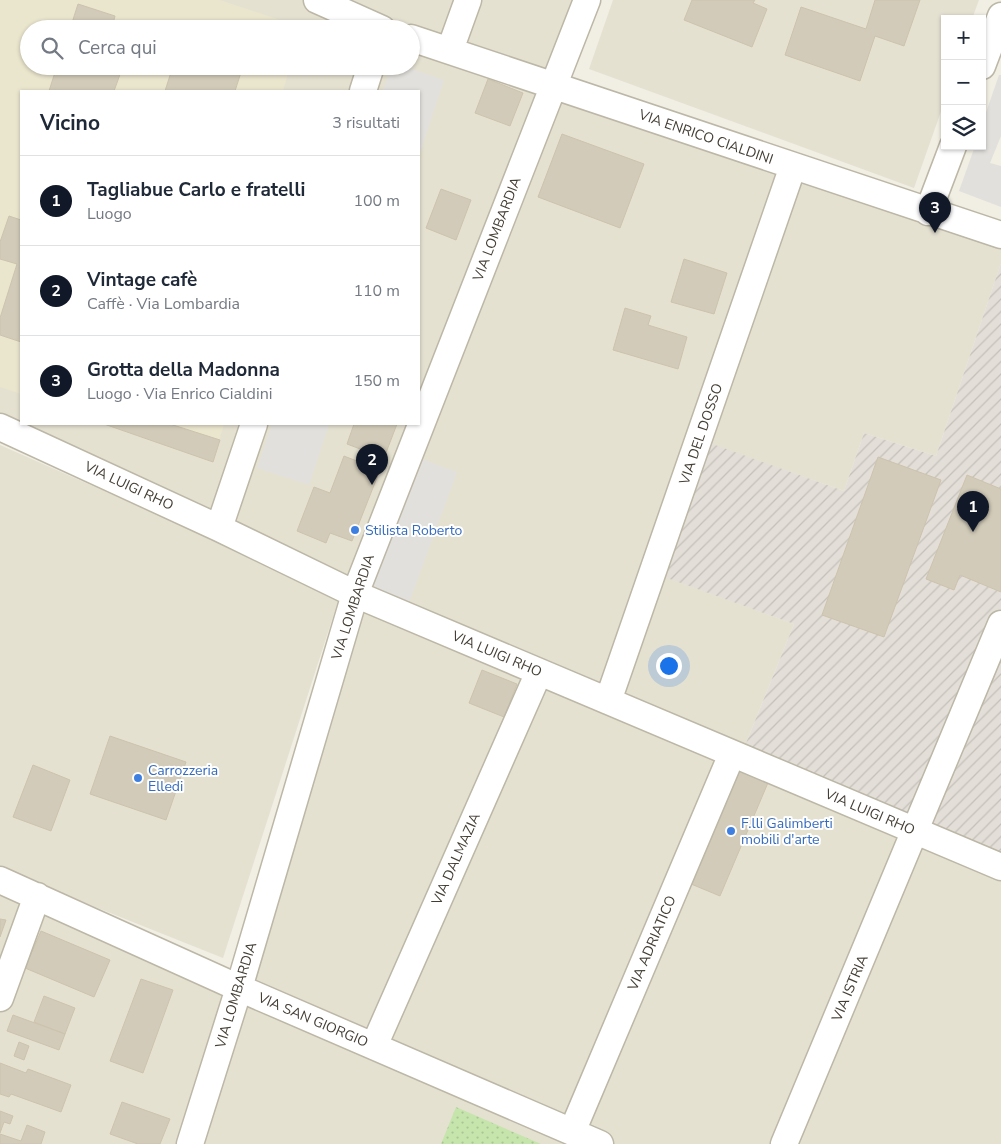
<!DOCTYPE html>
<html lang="it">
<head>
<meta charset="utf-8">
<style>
  body { margin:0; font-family:"Nunito Sans",sans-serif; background:#f2f2f3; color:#1f2937 }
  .controls { position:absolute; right:15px; top:15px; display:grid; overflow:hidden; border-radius:0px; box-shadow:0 1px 4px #0004 }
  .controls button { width:45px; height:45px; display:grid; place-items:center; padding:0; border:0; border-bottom:1px solid #e0e1e3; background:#fff; color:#1f2937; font:25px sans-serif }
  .you { position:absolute; left:668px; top:665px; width:18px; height:18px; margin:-12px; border:4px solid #fff; border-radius:50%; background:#1a73e8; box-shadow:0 0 0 8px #1a73e833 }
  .badge { display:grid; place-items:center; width:32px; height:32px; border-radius:50%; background:#111827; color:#fff; font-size:16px; font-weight:700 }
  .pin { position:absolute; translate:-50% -41px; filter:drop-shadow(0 1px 2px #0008) }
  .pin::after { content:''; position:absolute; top:26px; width:18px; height:15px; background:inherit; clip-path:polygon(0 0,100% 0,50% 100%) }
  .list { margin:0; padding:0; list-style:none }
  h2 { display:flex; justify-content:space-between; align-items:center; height:65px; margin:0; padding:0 20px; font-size:21px }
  h2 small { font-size:16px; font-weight:400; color:#747a83 }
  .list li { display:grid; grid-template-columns:32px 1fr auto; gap:15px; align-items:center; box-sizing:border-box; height:90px; padding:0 20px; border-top:1px solid #e0e1e3 }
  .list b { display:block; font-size:19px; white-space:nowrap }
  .list p { margin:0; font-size:16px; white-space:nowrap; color:#747a83 }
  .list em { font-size:16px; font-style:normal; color:#747a83 }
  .icon { flex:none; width:28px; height:28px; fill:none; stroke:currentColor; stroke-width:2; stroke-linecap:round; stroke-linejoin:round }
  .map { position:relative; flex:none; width:1001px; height:1144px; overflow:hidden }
  .search { position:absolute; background:#fff; box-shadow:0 1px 4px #0004; left:20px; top:20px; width:400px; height:55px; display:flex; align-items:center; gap:12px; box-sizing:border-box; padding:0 18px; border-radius:28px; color:#747a83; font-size:19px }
  .panel { position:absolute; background:#fff; box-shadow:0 1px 4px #0004; left:20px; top:90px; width:400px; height:335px; border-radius:0px }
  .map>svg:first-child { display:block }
  .residential { fill:#e5e1d1 }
  .industrial { fill:url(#industrial-furrows) }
  .education { fill:#eae5cd }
  .grass { fill:url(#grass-dots) }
  .parking { fill:#e2e0dc }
  .building { fill:#d2cbb9; stroke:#cdc3ad }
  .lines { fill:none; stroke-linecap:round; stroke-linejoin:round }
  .minor-casing { stroke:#bcb7a6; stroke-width:29 }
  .minor { stroke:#fff; stroke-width:26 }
  .shop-dot { fill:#3f7fe0; stroke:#fff; stroke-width:2 }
  .labels { text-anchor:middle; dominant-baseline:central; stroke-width:4; stroke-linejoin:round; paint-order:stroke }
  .street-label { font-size:14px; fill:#433e34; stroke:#fff }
  .shop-label { font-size:14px; fill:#366cbe; stroke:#fff; text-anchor:start }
</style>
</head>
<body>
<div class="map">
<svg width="1001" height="1144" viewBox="0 0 1001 1144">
  <defs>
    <pattern id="industrial-furrows" width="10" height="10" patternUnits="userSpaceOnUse" patternTransform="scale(1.25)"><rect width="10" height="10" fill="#e3dfd8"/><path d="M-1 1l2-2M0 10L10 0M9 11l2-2" fill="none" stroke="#c4c0ba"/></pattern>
    <pattern id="grass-dots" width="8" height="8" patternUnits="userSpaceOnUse" patternTransform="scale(1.25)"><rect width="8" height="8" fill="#c6e5ac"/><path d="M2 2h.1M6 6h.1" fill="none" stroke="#abc695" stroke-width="1.8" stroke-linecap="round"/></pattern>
  </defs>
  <rect width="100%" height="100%" fill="#f1eee3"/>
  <!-- residential -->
  <path class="residential" d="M0,0H309L373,29H29V66H411V43L547,89L419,417V91H21V424H416L352,589L0,423Z
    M328,0H581L549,79L411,29H399L384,24Z
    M613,0H979L972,19H945V100L914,188L589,69Z
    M556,93L1001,240V263L936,456L864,433L844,491L707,443L657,574L794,624L742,753L361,592Z
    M0,445L340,595L223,958L0,869Z
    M357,599L1001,872V1144H194Z
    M0,883L236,989L186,1144H0Z"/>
  <!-- industrial -->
  <path class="industrial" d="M1001,263V862L742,753L794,624L656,574L707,442L844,491L864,433L936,456Z"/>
  <!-- education -->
  <path class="education" d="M0,0H220L301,27V29H29V66H290L283,91H21V394L0,387Z
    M104,424H224L213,462Z"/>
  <!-- grass -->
  <path class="grass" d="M456,1107L541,1144H441Z"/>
  <!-- parking -->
  <path class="parking" d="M392,66H403L444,80L419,156V91H383Z
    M999,75H1001V136L990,163L1001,166V207L959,191L975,146H982V124Z
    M272,424H329L309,485L257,468Z
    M414,456L457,472L406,611L361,592Z"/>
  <!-- building -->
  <path class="building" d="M692,0H755L753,3L767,9L752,47L684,20Z
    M875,0H920L904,46L875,36L860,81L785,55L801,7L866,29Z
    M78,4L115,16L112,28L115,29H70Z
    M57,66H123L114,91H49Z
    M173,66H243L235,91H165Z
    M488,79L523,93L510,126L475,113Z
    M562,134L644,164L620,228L538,197Z
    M441,189L471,200L456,240L426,228Z
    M9,216L21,220V342L0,335V318L17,264L0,259V242Z
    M684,259L727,273L714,314L671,302Z
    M625,308L651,316L648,325L687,337L678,369L613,350Z
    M104,424H170L220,440L213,462Z
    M354,424H397L384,458L347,444Z
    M344,456L380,470L352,541L330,533L326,543L297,531L314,487L330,493Z
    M878,457L941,480L884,637L822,615Z
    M967,475L1001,489V592L960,575L954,590L926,579Z
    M482,670L517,684L504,717L469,703Z
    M110,736L186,762L166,820L90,794Z
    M33,765L70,780L51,831L13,817Z
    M741,766L770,778L720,896L691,884Z
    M0,919L6,920L0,937Z
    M41,931L110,960L94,997L25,968Z
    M141,979L173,990L143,1073L110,1061Z
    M44,996L75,1008L65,1034L34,1022Z
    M13,1015L65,1034L59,1050L7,1031Z
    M19,1042L29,1046L24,1060L14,1056Z
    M0,1063L26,1073L28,1069L71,1085L61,1112L11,1094L9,1097L0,1094Z
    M122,1102L170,1119L160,1144H138L110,1134Z
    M0,1111L13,1116L10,1124L4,1122L0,1133Z
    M27,1125L45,1132L41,1144H0V1134L21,1141Z"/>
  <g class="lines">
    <!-- minor casing -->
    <g class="minor-casing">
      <path id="minor" d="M317,0L382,29
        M411,38L1001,235
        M450,50L468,0
        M982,66L1001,16
        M363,91L371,66
        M928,212L953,146
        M0,427L219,528L355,594L1001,867
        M219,528L254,424
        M608,701L793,166
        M0,880L239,988L600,1144
        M0,998L37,896
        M374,1046L539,672
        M572,1132L732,754
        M190,1144L239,988L355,594L587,0
        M784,1144L1001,624"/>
    </g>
    <!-- minor -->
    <use href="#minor" class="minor"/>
  </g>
  <!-- markers -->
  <g class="shop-dot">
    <circle cx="355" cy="530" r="5"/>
    <circle cx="138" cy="778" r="5"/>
    <circle cx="731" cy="831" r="5"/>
  </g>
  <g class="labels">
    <!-- street labels -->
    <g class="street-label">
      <text transform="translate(706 137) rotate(19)">VIA ENRICO CIALDINI</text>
      <text transform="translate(497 229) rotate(-69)">VIA LOMBARDIA</text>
      <text transform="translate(701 434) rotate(-71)">VIA DEL DOSSO</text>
      <text transform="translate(129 486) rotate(25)">VIA LUIGI RHO</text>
      <text transform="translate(353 607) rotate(-72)">VIA LOMBARDIA</text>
      <text transform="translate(497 654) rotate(23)">VIA LUIGI RHO</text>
      <text transform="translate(870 812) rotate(23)">VIA LUIGI RHO</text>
      <text transform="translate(456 859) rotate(-66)">VIA DALMAZIA</text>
      <text transform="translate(652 943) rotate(-67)">VIA ADRIATICO</text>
      <text transform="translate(850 988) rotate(-67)">VIA ISTRIA</text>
      <text transform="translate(236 995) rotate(-73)">VIA LOMBARDIA</text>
      <text transform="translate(313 1020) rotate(23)">VIA SAN GIORGIO</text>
    </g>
    <!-- shop labels -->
    <g class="shop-label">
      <text x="365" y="530">Stilista Roberto</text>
      <text x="148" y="770">Carrozzeria<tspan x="148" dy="16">Elledi</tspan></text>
      <text x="741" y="823">F.lli Galimberti<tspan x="741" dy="16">mobili d'arte</tspan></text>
    </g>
  </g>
</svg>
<div class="controls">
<button>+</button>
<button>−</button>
<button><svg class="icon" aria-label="layers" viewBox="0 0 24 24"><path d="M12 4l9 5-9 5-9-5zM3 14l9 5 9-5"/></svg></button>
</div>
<div class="you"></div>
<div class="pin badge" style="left:973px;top:532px">1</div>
<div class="pin badge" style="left:372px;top:485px">2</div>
<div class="pin badge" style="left:935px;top:233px">3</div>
<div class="search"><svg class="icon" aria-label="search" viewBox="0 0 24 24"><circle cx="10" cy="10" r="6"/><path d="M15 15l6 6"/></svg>Cerca qui</div>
<section class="panel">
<h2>Vicino<small>3 risultati</small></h2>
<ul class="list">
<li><span class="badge">1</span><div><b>Tagliabue Carlo e fratelli</b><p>Luogo</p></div><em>100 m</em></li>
<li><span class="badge">2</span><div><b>Vintage cafè</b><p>Caffè · Via Lombardia</p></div><em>110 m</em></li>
<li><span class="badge">3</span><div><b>Grotta della Madonna</b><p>Luogo · Via Enrico Cialdini</p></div><em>150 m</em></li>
</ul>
</section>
</div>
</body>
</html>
